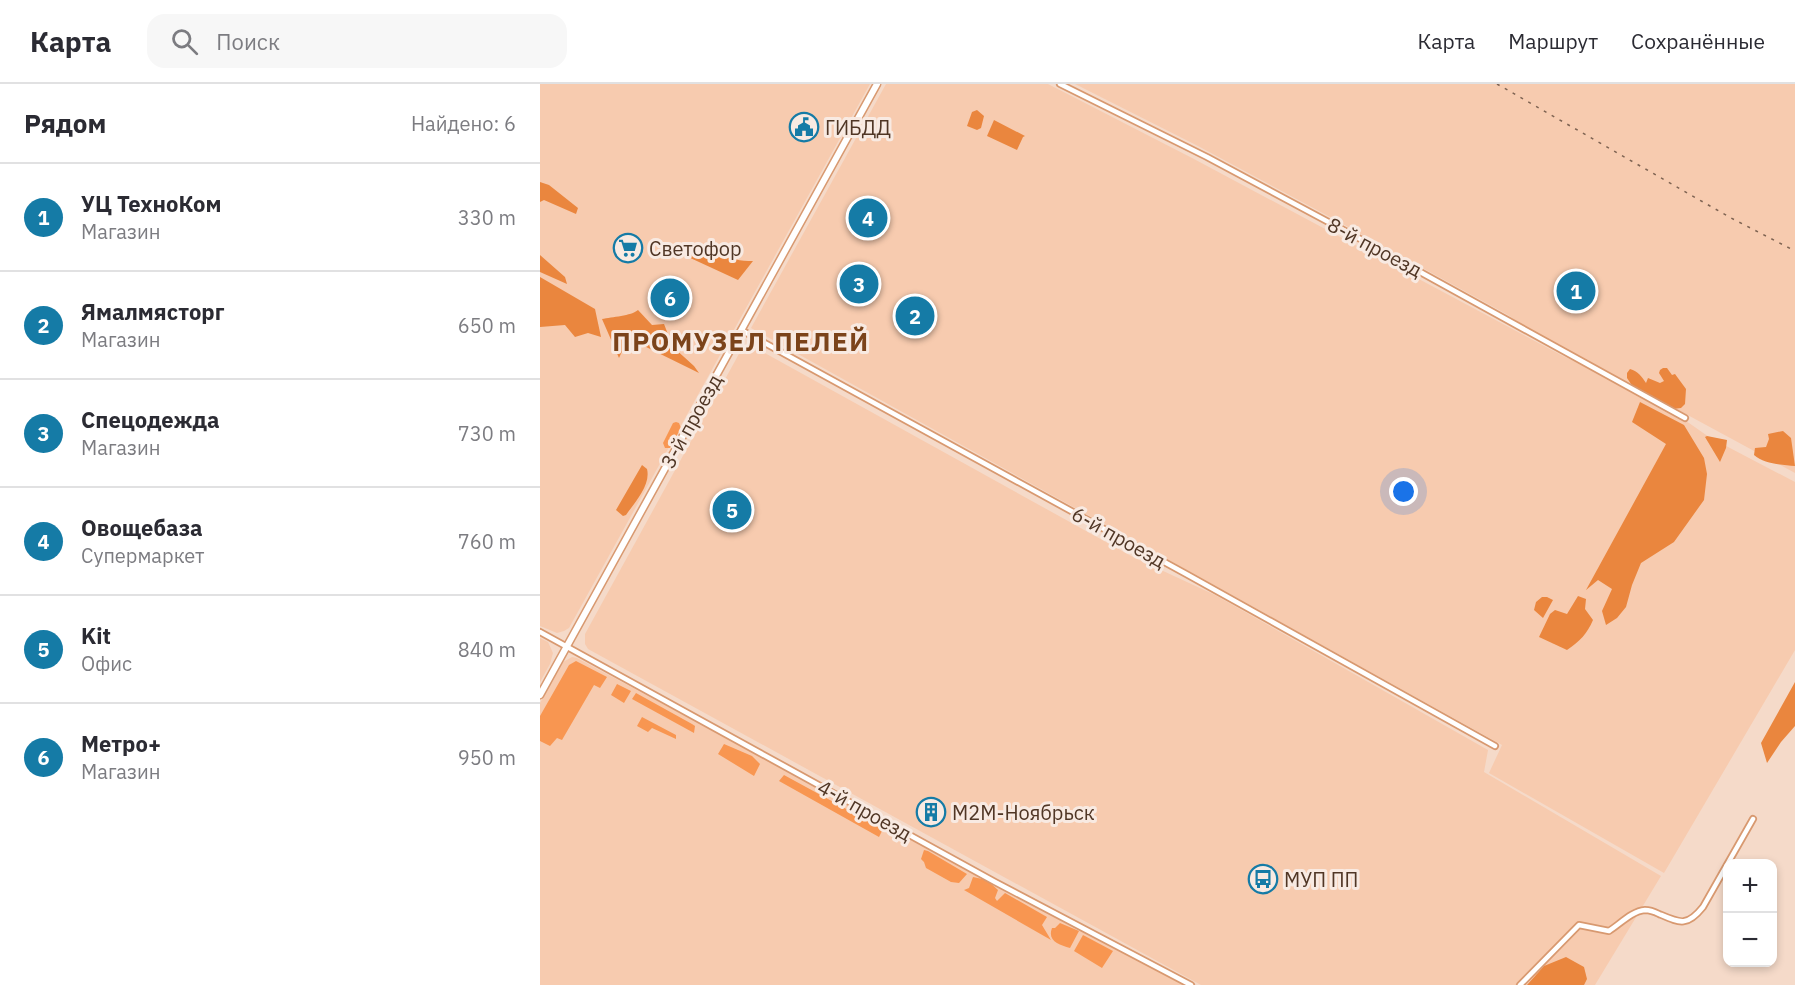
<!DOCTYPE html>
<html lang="ru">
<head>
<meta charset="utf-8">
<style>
  body { margin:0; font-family:"IBM Plex Sans",sans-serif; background:#f7f7f7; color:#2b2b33 }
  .controls { position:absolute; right:18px; bottom:18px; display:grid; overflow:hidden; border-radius:12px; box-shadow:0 3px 9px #0003 }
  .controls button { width:54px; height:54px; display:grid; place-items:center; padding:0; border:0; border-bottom:2px solid #e1e1e2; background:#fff; color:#2b2b33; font:30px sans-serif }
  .you { position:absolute; left:864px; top:408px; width:21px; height:21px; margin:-15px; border:4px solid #fff; border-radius:50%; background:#1a73e8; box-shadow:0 0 0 9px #1a73e833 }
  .badge { display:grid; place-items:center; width:39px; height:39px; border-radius:50%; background:#157ba6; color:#fff; font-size:20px; font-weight:700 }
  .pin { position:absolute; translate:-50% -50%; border:3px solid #fff; box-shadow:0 2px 6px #0006 }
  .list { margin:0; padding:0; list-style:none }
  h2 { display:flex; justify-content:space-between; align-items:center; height:78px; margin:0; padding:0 24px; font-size:26px }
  h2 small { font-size:20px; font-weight:400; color:#7c7c81 }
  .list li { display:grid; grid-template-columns:39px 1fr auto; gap:18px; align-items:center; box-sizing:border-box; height:108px; padding:0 24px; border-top:2px solid #e1e1e2 }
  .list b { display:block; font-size:22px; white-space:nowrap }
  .list p { margin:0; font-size:20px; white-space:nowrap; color:#7c7c81 }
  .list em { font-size:20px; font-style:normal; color:#7c7c81 }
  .icon { flex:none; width:33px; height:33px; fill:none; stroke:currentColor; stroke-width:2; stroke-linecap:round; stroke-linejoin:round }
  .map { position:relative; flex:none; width:1255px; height:901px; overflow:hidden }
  header { display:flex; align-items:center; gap:36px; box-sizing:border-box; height:84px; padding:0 30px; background:#fff; border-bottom:2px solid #e1e1e2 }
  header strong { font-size:28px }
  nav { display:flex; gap:33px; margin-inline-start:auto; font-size:21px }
  .search { width:420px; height:54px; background:#f7f7f7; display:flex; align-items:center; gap:15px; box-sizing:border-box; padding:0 21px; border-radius:18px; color:#7c7c81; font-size:22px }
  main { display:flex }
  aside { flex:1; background:#fff }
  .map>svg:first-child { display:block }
  .built { fill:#f7cbaf }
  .green { fill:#f89651 }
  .forest { fill:#ea863e }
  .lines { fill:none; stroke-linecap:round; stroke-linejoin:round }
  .street-casing { stroke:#d89970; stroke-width:8 }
  .secondary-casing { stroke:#d89970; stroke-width:9 }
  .street { stroke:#fff; stroke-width:4.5 }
  .secondary { stroke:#fff; stroke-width:6 }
  .rail { stroke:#7e6352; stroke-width:1.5; stroke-dasharray:3 6; stroke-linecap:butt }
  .labels { text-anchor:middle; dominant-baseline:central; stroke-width:6; stroke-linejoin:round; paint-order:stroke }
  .poi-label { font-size:20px; fill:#503625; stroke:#f8eae2; text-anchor:start }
  .street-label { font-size:20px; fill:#503625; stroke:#f8eae2 }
  .district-label { font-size:26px; font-weight:bold; letter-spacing:1.5px; fill:#7b431a; stroke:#f8eae2 }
</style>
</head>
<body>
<header>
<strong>Карта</strong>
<div class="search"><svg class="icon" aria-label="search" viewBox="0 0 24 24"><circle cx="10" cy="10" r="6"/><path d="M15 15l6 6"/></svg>Поиск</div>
<nav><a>Карта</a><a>Маршрут</a><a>Сохранённые</a></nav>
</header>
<main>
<aside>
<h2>Рядом<small>Найдено: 6</small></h2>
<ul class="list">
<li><span class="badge">1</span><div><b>УЦ ТехноКом</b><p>Магазин</p></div><em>330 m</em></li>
<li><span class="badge">2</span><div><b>Ямалмясторг</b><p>Магазин</p></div><em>650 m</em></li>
<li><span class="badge">3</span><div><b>Спецодежда</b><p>Магазин</p></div><em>730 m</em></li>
<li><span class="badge">4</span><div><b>Овощебаза</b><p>Супермаркет</p></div><em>760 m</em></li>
<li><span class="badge">5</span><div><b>Kit</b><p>Офис</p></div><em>840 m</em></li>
<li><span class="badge">6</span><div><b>Метро+</b><p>Магазин</p></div><em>950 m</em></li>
</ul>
</aside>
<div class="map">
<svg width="1255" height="901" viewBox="0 0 1255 901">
  <rect width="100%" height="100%" fill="#f5dac9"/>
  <!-- built -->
  <path class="built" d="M0,0H330L29,544L24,547L17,549L0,542Z
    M346,0H508L654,75L1023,272L1058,288L1149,339L1169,353L1255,398V566L1124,789L949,689L962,661L211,244Z
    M535,0H1255V389L985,243L968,231L790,133L658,62Z
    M208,265L223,268L593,473L675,511L948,666L944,688L1121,792L1055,901H661L48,565L45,560V550L200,268Z
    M0,554L8,558L13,569L10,580L0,598Z
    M32,573L37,574L649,901H0V619L23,578Z"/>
  <!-- green -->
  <path class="green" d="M136,338L139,339L141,344L130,364H125L123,359L133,339Z
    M36,577L67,593L60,604L54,601L22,656L17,654L10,662L0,657V632L29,581Z
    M77,600L91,607L84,619L71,611Z
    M96,609L152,640L155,642L154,649L92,615Z
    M102,633L136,651V655L112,644L108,648L97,642Z
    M184,660L212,672L220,680L214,692L178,670Z
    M244,691L343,745L339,753L239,697Z
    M384,766L388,767L427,790L419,799L411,798L386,784L384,778L381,775Z
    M433,793L447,796L458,806L455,814L457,817L465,809L507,833L502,841L511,856L424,806L429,804Z
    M520,839L539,847L530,864C519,861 507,857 512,844H515Z
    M543,851L573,867L562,884L534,867Z"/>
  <!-- forest -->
  <path class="forest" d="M437,26L444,32L441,44L437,46L427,42L432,28Z
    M454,36L485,52L483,53L477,66L447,52Z
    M0,98L9,101L38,124L36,130L4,116L0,118Z
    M152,163L166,173H170L175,167C188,175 198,177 213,177L198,196L146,172Z
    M0,171L25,193L27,200L0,188Z
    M0,193L55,225L61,253L48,249L35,253L25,241L0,243Z
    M98,226L112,241L124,240L133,263L154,282L159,289L98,259L84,263L79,274L62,235C72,233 91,232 98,226Z
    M1123,284H1127L1132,291L1135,290L1146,305L1145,320L1141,324L1133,325L1093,303L1087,294V289L1090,285C1098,287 1102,293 1106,299L1108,294L1120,299L1124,297L1119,289L1120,286Z
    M1100,318L1144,341L1164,374L1167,390L1164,416L1134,458L1101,479L1092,501L1086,523L1077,534L1066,541L1062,527L1072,505L1058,496L1046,506L1126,360L1092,338Z
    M1243,347L1251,354L1255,382C1242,381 1224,380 1214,371L1215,364L1226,363L1229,355L1228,350Z
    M1167,352L1187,356L1186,364L1180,378L1165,353Z
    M102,381L107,385C111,401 95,418 86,431L83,432L76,426Z
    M1038,512L1046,515L1045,525L1053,536C1047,550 1040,557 1027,566L999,553L1010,530L1015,526L1027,530Z
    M1002,513H1007L1013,516L1003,534L994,526L996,518Z
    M1255,598V642L1241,658L1227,679L1221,659Z
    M1026,873L1044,883L1047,895L1044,901H987L1004,882Z"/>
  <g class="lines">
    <!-- street casing -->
    <g class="street-casing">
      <path id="street" d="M520,0L667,73L824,157L1145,334
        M201,246L648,491L955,662
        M0,548L455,798L651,901
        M980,901L1039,841L1069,847C1080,840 1092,827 1105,826C1110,826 1115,828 1119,830C1140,839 1147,843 1163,823L1213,735"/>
    </g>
    <!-- secondary casing -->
    <g class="secondary-casing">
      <path id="secondary" d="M0,611L337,0"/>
    </g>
    <!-- street -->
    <use href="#street" class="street"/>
    <!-- secondary -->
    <use href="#secondary" class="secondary"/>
    <!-- rail -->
    <path class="rail" d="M957,0L1191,134L1255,167"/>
  </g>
  <!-- icons -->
  <defs>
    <g id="civic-ring" transform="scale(1.5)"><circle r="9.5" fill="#f8eae2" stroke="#157ba6" stroke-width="1.5"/><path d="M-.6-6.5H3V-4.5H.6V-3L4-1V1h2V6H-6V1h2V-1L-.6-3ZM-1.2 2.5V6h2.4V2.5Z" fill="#157ba6"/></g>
    <g id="supermarket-ring" transform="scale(1.5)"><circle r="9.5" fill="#f8eae2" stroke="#157ba6" stroke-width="1.5"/><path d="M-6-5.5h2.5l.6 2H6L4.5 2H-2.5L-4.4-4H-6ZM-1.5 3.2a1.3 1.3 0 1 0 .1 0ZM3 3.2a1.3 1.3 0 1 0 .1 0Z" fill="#157ba6"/></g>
    <g id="building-ring" transform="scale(1.5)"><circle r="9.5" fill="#f8eae2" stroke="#157ba6" stroke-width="1.5"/><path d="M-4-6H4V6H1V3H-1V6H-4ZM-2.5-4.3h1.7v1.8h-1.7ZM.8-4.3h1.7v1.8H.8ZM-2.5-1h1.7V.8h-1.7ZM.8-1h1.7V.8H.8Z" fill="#157ba6"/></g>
    <g id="bus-ring" transform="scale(1.5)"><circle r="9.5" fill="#f8eae2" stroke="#157ba6" stroke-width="1.5"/><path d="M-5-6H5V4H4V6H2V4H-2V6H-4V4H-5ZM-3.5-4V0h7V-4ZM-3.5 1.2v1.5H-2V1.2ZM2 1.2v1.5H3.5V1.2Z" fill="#157ba6"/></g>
  </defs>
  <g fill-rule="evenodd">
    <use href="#civic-ring" x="264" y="43"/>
    <use href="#supermarket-ring" x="88" y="164"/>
    <use href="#building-ring" x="391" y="728"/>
    <use href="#bus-ring" x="723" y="795"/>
  </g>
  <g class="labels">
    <!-- poi labels -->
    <g class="poi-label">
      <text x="285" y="43">ГИБДД</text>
      <text x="109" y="164">Светофор</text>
      <text x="412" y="728">М2М-Ноябрьск</text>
      <text x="744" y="795">МУП ПП</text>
    </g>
    <!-- street labels -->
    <g class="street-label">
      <text transform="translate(835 163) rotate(28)">8-й проезд</text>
      <text transform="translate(151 337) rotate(-61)">3-й проезд</text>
      <text transform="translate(579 453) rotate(29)">6-й проезд</text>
      <text transform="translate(325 726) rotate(29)">4-й проезд</text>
    </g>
    <!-- district labels -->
    <g class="district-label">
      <text x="201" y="257">ПРОМУЗЕЛ ПЕЛЕЙ</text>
    </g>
  </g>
</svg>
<div class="controls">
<button>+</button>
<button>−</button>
</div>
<div class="you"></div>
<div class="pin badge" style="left:1036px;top:207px">1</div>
<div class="pin badge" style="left:375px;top:232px">2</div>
<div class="pin badge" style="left:319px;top:200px">3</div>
<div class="pin badge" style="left:328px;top:134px">4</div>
<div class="pin badge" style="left:192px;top:426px">5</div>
<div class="pin badge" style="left:130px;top:214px">6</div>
</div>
</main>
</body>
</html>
